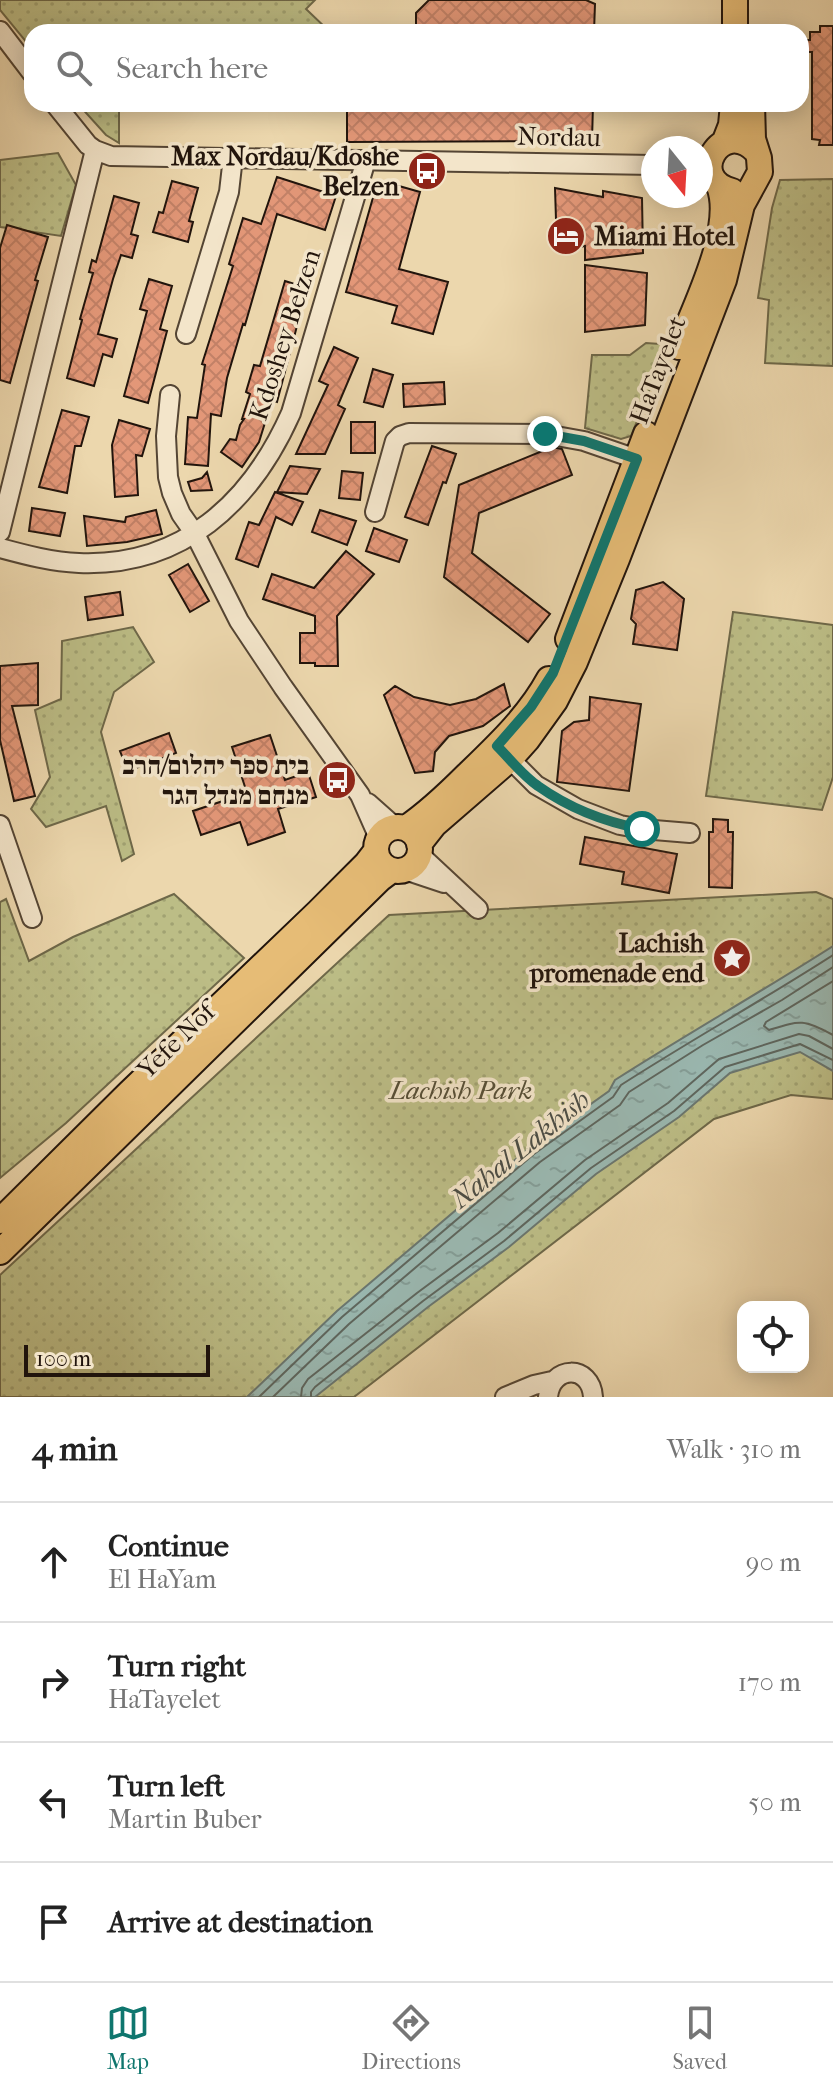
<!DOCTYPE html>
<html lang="en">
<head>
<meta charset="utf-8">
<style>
  body { margin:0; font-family:"IM FELL French Canon","Frank Ruhl Libre",serif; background:#f2f2f2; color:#222 }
  .controls { position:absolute; right:24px; bottom:24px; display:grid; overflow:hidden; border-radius:16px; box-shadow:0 4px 20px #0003 }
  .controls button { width:72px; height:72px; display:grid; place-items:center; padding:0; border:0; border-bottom:2px solid #e0e0e0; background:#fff; color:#222; font:40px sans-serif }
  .compass { position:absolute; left:641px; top:136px; width:72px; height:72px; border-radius:50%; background:#fff; box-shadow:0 4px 20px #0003; rotate:162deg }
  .scale { position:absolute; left:24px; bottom:20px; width:186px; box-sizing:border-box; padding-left:8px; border:4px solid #21140c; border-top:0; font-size:22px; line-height:28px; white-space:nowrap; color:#21140c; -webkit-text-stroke:6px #f3e5ca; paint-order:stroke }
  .stop { position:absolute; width:24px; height:24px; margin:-18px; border:6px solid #0f766e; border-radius:50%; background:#fff }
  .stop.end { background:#0f766e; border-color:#fff; box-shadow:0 2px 8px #0008 }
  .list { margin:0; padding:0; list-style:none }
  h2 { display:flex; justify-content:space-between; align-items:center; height:104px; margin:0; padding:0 32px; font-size:34px }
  h2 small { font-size:26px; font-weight:400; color:#767676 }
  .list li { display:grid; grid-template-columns:52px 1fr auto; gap:24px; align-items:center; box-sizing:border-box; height:120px; padding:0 32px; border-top:2px solid #e0e0e0 }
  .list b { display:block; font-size:30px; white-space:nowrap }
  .list p { margin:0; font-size:26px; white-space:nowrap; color:#767676 }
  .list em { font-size:26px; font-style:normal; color:#767676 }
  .icon { flex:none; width:44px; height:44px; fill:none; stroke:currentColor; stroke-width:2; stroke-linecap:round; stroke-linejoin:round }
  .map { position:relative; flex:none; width:833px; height:1397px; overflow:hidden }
  .search { position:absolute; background:#fff; box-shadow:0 4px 20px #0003; left:24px; right:24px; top:24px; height:88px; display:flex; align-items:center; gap:20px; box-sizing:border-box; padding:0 28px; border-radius:24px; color:#767676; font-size:30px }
  .sheet { height:584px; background:#fff }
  nav { display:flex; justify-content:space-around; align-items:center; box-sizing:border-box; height:112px; border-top:2px solid #e0e0e0; background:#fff; font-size:22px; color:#767676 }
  nav a { display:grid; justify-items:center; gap:4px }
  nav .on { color:#0f766e }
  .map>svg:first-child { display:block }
  .grass { fill:url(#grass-dots); stroke:#6e6849; stroke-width:2 }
  .water { fill:url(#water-ripples); stroke:#6a766f; stroke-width:2 }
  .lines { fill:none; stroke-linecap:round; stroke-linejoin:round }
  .shore { stroke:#5e665e; stroke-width:2 }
  .building { fill:url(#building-cross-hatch); stroke:#21140c; stroke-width:2 }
  .minor-casing { stroke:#544534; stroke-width:22 }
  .major-casing { stroke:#21140c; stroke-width:28 }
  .minor { stroke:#f3e5ca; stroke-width:18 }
  .major { stroke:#e6bc76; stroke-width:24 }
  .route { stroke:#0f766e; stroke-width:10 }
  .labels { text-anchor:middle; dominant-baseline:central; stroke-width:7; stroke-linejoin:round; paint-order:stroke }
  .street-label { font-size:26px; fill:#21140c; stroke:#f3e5ca }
  .poi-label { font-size:26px; font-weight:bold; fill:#21140c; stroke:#f3e5ca; text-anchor:end }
  .park-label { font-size:26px; font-style:italic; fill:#574f37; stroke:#f3e5ca }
  .water-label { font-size:28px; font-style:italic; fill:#4b4d46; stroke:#f3e5ca }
</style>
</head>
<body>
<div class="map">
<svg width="833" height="1397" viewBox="0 0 833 1397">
  <defs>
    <pattern id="grass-dots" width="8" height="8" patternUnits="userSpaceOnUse" patternTransform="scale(2)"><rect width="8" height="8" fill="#bcbd86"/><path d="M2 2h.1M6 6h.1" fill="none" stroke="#a1a272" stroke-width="1.8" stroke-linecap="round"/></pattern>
    <pattern id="water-ripples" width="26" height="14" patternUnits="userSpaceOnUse" patternTransform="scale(2)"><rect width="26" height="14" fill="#9ab8b1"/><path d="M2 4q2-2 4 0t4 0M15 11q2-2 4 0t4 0" fill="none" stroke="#849d97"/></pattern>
    <pattern id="building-cross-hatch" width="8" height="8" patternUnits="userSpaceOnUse" patternTransform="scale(2)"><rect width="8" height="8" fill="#e39778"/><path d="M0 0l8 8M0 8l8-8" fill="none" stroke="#c28167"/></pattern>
  </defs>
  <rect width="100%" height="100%" fill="#ecd7ad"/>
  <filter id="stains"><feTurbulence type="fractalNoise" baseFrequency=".0025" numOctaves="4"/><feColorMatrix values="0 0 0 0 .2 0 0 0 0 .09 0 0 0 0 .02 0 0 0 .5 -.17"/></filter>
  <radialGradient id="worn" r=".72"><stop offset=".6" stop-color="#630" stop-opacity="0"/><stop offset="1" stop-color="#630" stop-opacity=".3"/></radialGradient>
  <!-- grass -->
  <path class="grass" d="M0,0H315L306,9L330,32H32V49L0,10Z
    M78,104H119V143L106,135Z
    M58,153L76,185L61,236L0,227V160Z
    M833,179V366L765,363L769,300L758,298L772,208L780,180Z
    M646,343L660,344L666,349L631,436L621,439L585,428L592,355H630Z
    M733,612L833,625V777L822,810L706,796Z
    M133,627L154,662L114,692L101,732L134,854L122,861L106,806L46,827L31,809L50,777L35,710L61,699L62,641Z
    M816,892L833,899V1099L791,1095L714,1119L354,1397H0V1275L389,915Z
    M174,894L244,958L66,1123L0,1178V902L6,899L29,961L73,937Z"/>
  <!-- water -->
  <path class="water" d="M833,946V1071L800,1052L730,1073L679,1117L596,1174L509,1247L428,1307L315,1397H247L337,1311L529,1148L609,1091L615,1080C687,1034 761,992 833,946Z"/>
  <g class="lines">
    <!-- shore -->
    <path class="shore" d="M833,981L766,1022L764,1026L769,1030C801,1020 803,1019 833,1035
      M259,1397L342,1317L534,1154L613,1097L621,1085C691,1040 763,1000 833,955
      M273,1397L349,1324L540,1162L620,1105L629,1092L703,1045L782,1000L833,967
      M301,1397L302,1388L308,1379L417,1293L498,1233L585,1160L668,1103L719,1059L799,1034L809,1036L833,1049
      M311,1397V1392L315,1387L423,1301L504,1241L591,1168L674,1111L725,1067L800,1044L833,1060"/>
  </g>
  <!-- building -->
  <path class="building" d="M429,0H586L595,4L594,32H416V13Z
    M820,26H833V145H819L820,140L812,139V52H804L803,40H810V32H820Z
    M347,104H593L592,141L347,142Z
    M277,177L336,196L325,230L277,214L245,325L243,324L227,378L221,416L211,414L208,466L185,464L188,417L197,418L205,365L202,364L233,266L229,264L243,218L261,224Z
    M378,180L420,192L399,269L448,282L433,334L392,323L397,306L346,292Z
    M172,181L198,188L189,221L193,222L188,242L153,232L159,212L163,213Z
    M555,188L603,197V191L642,198L643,253L585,260V246L557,251Z
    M114,196L139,203L131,234L138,236L132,258L121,255L113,279L98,334L117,339L112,357L103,354L94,386L67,378L82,320L80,319L93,273L89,272L92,260L96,262Z
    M7,225L48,237L35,280L38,281L10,383L0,380V248Z
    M585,265L647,273L645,325L585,332Z
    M149,279L172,286L160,329L167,331L148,403L124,396L147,311L140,309Z
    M285,281L307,288L277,402L272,400L259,442L242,467L221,452L230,439L236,440L240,425L244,419H242L250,394L246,392L254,365L260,366Z
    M334,347L358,358L338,405L345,409L325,454H296L328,385L319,381Z
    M373,369L393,375L383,407L364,402Z
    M444,382L445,404L404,407L403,384Z
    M62,410L89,417L81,446H75L67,493L39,487Z
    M119,420L150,429L142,456L136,455L138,495L115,497L112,445Z
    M351,422H375V453H351Z
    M432,446L456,454L446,483L443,482L428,525L405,517Z
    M552,447L562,449L572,475L479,513L472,553L550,614L528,642L444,577L459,485Z
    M290,466L320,469L307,494L277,492Z
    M342,471L363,473L360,500L339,498Z
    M207,472L212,490L191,491L188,482L202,478Z
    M275,492L303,502L292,525L276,517L258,567L236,559L249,522L259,525Z
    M32,508L65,513L60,536L29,531Z
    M156,510L162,534L127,542L87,546L84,516L125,522L126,517Z
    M320,510L356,521L347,545L312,532Z
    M374,528L407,540L399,562L366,551Z
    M346,551L374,574L337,616L338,666H315V663H300V633H315V616L263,599L272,574L314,588Z
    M188,564L209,601L190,612L169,575Z
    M663,582L684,599L677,650L633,644L636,624L631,619L636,590Z
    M120,592L123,615L88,620L85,597Z
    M38,663V705L12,706L35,796L14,801L0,740V666Z
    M504,684L510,706L483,726L449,736L435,752L433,771L415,773L384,695L395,686L414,697L450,705L476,699Z
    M590,697L641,704L629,791L557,782L562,731L574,722L589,720Z
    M169,733L176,753L128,771L120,751Z
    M270,735L285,780L308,772L316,797L278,809L285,832L248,845L240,822L201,835L193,811L247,793L232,747Z
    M713,819L728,820V832H733L732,888L709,887V832H713Z
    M585,837L677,854L669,893L622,884L624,872L580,864Z"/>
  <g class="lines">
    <!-- minor casing -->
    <g class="minor-casing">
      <path id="minor" d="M0,31L32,73
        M55,104L88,145L95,150L111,156L653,165
        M186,334L229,192L233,157
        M170,395L166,436L168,477L172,493L181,514L195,534L239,621L283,687L360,795L379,838
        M375,512L395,441L400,436L409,433L545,434L584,441L648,463
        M0,532L95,150
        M0,548C26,555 52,562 79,563C182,567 251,503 291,413L366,160
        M501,750L536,785L578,809L620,825L642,829L690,833
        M368,803L395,827
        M0,825L32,918
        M419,854L478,909
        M405,870L444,883
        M505,1397L534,1385L552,1381
        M548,1397C551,1365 591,1364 593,1397"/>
    </g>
    <!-- major casing -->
    <g class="major-casing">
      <path id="major" d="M735,32V0
        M724,143L731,125L733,104
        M732,191C685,179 721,116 756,151
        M679,347C695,306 735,228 719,186
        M568,639L646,434
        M376 849a22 22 0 1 1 44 0a22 22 0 1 1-44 0Z
        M406,828C428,813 448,794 467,775C497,746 529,716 549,679
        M419,844L434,825L510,759L527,740L555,701L575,662L617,559L724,280L742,205L760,172L759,158L753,139L752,104
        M0,1221L129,1093L318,912L366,864L376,851
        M0,1252L380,879L392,870"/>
    </g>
    <!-- minor -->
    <use href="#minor" class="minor"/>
    <!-- major -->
    <use href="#major" class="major"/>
  </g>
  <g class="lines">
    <!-- route -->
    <path class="route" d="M545,434L584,441L637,459L553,673L531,707L497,746C510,759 523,776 538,786C569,808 605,822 642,829"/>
  </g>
  <!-- icons -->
  <defs>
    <g id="bus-disc" transform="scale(2)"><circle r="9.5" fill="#8f2418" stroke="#f3e5ca"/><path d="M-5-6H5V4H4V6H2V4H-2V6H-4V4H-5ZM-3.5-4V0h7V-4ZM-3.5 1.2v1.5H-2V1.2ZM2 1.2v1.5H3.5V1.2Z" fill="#fff"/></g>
    <g id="hotel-disc" transform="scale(2)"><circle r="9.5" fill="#8f2418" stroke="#f3e5ca"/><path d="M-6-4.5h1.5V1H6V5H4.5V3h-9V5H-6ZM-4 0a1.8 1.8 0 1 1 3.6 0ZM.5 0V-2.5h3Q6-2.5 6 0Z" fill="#fff"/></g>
    <g id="sight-disc" transform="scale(2)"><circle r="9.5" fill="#8f2418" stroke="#f3e5ca"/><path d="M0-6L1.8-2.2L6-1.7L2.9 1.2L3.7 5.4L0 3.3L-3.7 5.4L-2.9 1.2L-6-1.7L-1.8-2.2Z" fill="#fff"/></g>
  </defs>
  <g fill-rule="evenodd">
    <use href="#bus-disc" x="427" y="171"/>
    <use href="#hotel-disc" x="566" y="236"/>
    <use href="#bus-disc" x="337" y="780"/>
    <use href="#sight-disc" x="732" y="958"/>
  </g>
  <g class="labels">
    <!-- street labels -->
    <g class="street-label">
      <text transform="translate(559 137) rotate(1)">Nordau</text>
      <text transform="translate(285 335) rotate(-72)">Kdoshey Belzen</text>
      <text transform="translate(658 370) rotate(-69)">HaTayelet</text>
      <text transform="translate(176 1041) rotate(-44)">Yefe Nof</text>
    </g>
    <!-- poi labels -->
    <g class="poi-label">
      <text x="399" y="156">Max Nordau/Kdoshe<tspan x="399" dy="30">Belzen</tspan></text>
      <text x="594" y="236" text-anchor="start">Miami Hotel</text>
      <text x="309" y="765">בית ספר יהלום/הרב<tspan x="309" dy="30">מנחם מנדל הגר</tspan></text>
      <text x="704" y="943">Lachish<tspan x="704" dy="30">promenade end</tspan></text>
    </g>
    <!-- park labels -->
    <g class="park-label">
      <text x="461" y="1090">Lachish Park</text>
    </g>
    <!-- water labels -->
    <g class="water-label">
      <text transform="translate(520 1149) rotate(-39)">Nahal Lakhish</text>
    </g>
  </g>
  <rect width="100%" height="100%" filter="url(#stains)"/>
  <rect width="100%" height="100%" fill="url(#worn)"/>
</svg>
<div class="controls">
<button><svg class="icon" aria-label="locate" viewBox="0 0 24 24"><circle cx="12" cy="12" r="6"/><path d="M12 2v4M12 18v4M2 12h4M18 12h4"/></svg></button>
</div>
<svg class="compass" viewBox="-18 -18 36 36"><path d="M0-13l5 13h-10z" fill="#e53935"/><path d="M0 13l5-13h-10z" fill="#767676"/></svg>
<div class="scale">100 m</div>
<div class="stop" style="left:642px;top:829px"></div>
<div class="stop end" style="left:545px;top:434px"></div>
<div class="search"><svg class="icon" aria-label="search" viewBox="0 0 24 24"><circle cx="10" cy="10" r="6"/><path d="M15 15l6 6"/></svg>Search here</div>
</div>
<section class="sheet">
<h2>4 min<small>Walk · 310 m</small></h2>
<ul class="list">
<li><svg class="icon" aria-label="ahead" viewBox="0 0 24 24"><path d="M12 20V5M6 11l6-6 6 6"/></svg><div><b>Continue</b><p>El HaYam</p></div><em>90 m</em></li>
<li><svg class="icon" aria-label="right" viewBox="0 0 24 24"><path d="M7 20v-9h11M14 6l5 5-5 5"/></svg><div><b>Turn right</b><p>HaTayelet</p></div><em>170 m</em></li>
<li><svg class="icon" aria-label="left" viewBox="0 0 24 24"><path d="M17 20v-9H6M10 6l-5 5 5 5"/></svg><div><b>Turn left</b><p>Martin Buber</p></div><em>50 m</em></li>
<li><svg class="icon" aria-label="arrive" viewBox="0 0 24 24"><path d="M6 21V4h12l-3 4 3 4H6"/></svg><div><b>Arrive at destination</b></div></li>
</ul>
</section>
<nav>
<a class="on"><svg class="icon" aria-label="map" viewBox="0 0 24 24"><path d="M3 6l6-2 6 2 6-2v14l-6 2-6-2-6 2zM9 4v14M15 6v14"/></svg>Map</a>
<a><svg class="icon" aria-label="directions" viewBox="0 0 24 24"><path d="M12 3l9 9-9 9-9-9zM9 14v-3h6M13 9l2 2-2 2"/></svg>Directions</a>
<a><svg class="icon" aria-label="saved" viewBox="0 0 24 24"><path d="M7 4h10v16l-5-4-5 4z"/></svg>Saved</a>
</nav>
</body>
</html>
